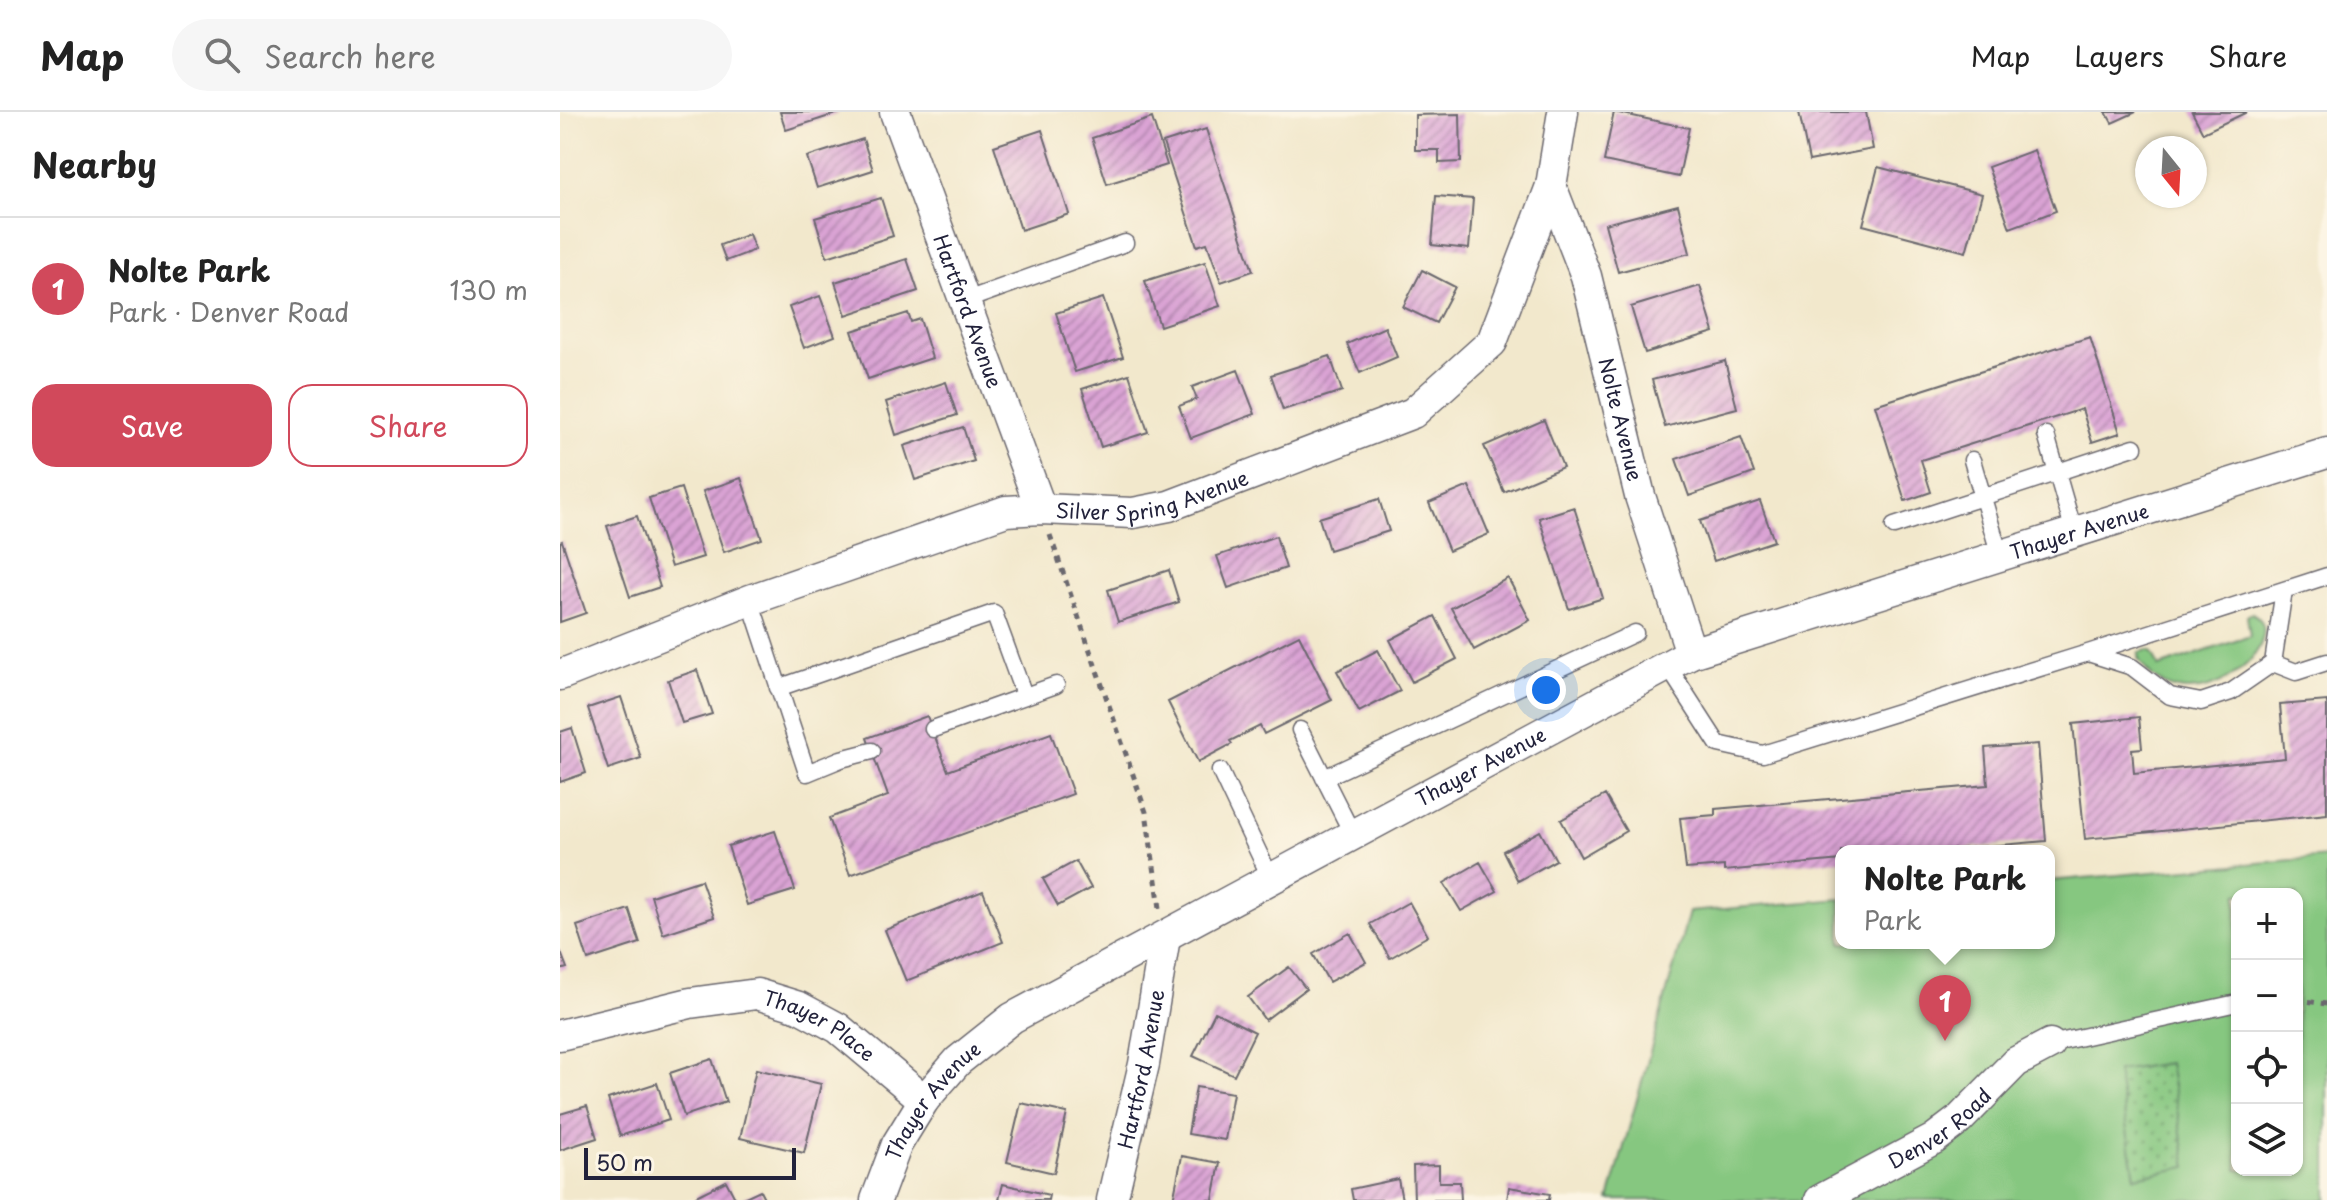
<!DOCTYPE html>
<html lang="en">
<head>
<meta charset="utf-8">
<style>
  body { margin:0; font-family:"Playpen Sans",sans-serif; background:#f6f6f6; color:#222 }
  .controls { position:absolute; right:24px; bottom:24px; display:grid; overflow:hidden; border-radius:16px; box-shadow:0 2px 6px #0004 }
  .controls button { width:72px; height:72px; display:grid; place-items:center; padding:0; border:0; border-bottom:2px solid #e0e0e0; background:#fff; color:#222; font:40px sans-serif }
  .compass { position:absolute; left:1575px; top:24px; width:72px; height:72px; border-radius:50%; background:#fff; box-shadow:0 2px 6px #0004; rotate:162deg }
  .scale { position:absolute; left:24px; bottom:20px; width:212px; box-sizing:border-box; padding-left:8px; border:4px solid #22223b; border-top:0; font-size:22px; line-height:28px; white-space:nowrap; color:#22223b; -webkit-text-stroke:6px #fcf5e5; paint-order:stroke }
  .you { position:absolute; left:986px; top:578px; width:28px; height:28px; margin:-20px; border:6px solid #fff; border-radius:50%; background:#1a73e8; box-shadow:0 0 0 12px #1a73e833 }
  .badge { display:grid; place-items:center; width:52px; height:52px; border-radius:50%; background:#d1495b; color:#fff; font-size:26px; font-weight:700 }
  .pin { position:absolute; translate:-50% -66px; filter:drop-shadow(0 2px 4px #0008) }
  .pin::after { content:''; position:absolute; top:42px; width:28px; height:24px; background:inherit; clip-path:polygon(0 0,100% 0,50% 100%) }
  .popup { position:absolute; left:1275px; top:733px; width:220px; height:104px; box-sizing:border-box; display:grid; place-content:center; border-radius:16px; background:#fff; filter:drop-shadow(0 2px 6px #0005); font-size:26px; white-space:nowrap; color:#767676 }
  .popup b { font-size:30px; color:#222 }
  .popup::after { content:''; position:absolute; left:50%; top:100%; margin-left:-16px; border:16px solid transparent; border-top-color:#fff }
  .list { margin:0; padding:0; list-style:none }
  h2 { display:flex; justify-content:space-between; align-items:center; height:104px; margin:0; padding:0 32px; font-size:34px }
  h2 small { font-size:26px; font-weight:400; color:#767676 }
  .list li { display:grid; grid-template-columns:52px 1fr auto; gap:24px; align-items:center; box-sizing:border-box; height:144px; padding:0 32px; border-top:2px solid #e0e0e0 }
  .list b { display:block; font-size:30px; white-space:nowrap }
  .list p { margin:0; font-size:26px; white-space:nowrap; color:#767676 }
  .list em { font-size:26px; font-style:normal; color:#767676 }
  .actions { display:flex; gap:16px; padding:24px 32px }
  .actions a { flex:1; padding:18px 0; border:2px solid #d1495b; border-radius:24px; text-align:center; font-size:28px; color:#d1495b }
  .actions .main { background:#d1495b; color:#fff }
  .icon { flex:none; width:44px; height:44px; fill:none; stroke:currentColor; stroke-width:2; stroke-linecap:round; stroke-linejoin:round }
  .map { position:relative; flex:none; width:1767px; height:1088px; overflow:hidden }
  header { display:flex; align-items:center; gap:48px; box-sizing:border-box; height:112px; padding:0 40px; background:#fff; border-bottom:2px solid #e0e0e0 }
  header strong { font-size:38px }
  nav { display:flex; gap:44px; margin-inline-start:auto; font-size:28px }
  .search { width:560px; height:72px; background:#f6f6f6; display:flex; align-items:center; gap:20px; box-sizing:border-box; padding:0 28px; border-radius:44px; color:#767676; font-size:30px }
  main { display:flex }
  aside { flex:1; background:#fff }
  .map>svg:first-child { display:block }
  .green { fill:#86c780; stroke:#54745e; stroke-width:2; fill-rule:evenodd }
  .garden { fill:url(#garden-dots); stroke:#54745e; stroke-width:2 }
  .building { fill:url(#building-hatch) }
  .lines { fill:none; stroke-linecap:round; stroke-linejoin:round }
  .lane-casing { stroke:#6b676e; stroke-width:19 }
  .street-casing { stroke:#6b676e; stroke-width:33 }
  .path { stroke:#6b676e; stroke-width:5; stroke-dasharray:6 6; stroke-linecap:butt }
  .lane { stroke:#fff; stroke-width:16 }
  .street { stroke:#fff; stroke-width:30 }
  .labels { text-anchor:middle; dominant-baseline:central; stroke-width:6; stroke-linejoin:round; paint-order:stroke }
  .street-label { font-size:20px; fill:#22223b; stroke:#fcf5e5 }
</style>
</head>
<body>
<header>
<strong>Map</strong>
<div class="search"><svg class="icon" aria-label="search" viewBox="0 0 24 24"><circle cx="10" cy="10" r="6"/><path d="M15 15l6 6"/></svg>Search here</div>
<nav><a>Map</a><a>Layers</a><a>Share</a></nav>
</header>
<main>
<aside>
<h2>Nearby<small></small></h2>
<ul class="list">
<li><span class="badge">1</span><div><b>Nolte Park</b><p>Park · Denver Road</p></div><em>130 m</em></li>
</ul>
<div class="actions"><a class="main">Save</a><a>Share</a></div>
</aside>
<div class="map">
<svg width="1767" height="1088" viewBox="0 0 1767 1088">
  <defs>
    <pattern id="garden-dots" width="8" height="8" patternUnits="userSpaceOnUse" patternTransform="scale(2)"><rect width="8" height="8" fill="#86c780"/><path d="M2 2h.1M6 6h.1" fill="none" stroke="#6da16a" stroke-width="1.8" stroke-linecap="round"/></pattern>
    <pattern id="building-hatch" width="6" height="6" patternUnits="userSpaceOnUse" patternTransform="scale(2)"><rect width="6" height="6" fill="#daa3d4"/><path d="M-1 1l2-2M0 6l6-6M5 7l2-2" fill="none" stroke="#b084ad"/></pattern>
  </defs>
  <rect width="100%" height="100%" fill="#fcf5e5"/>
  <filter id="ink" filterUnits="userSpaceOnUse"><feTurbulence type="fractalNoise" baseFrequency=".0125" numOctaves="2"/><feDisplacementMap in="SourceGraphic" scale="16" xChannelSelector="R" yChannelSelector="G"/><feConvolveMatrix kernelMatrix="1 2 1 2 8 2 1 2 1" color-interpolation-filters="sRGB"/></filter>
  <filter id="wash" filterUnits="userSpaceOnUse"><feTurbulence type="fractalNoise" baseFrequency=".006" numOctaves="4" result="noise"/><feDisplacementMap in="SourceGraphic" scale="32" xChannelSelector="R" yChannelSelector="G"/><feGaussianBlur stdDeviation="1.8" result="paint"/><feColorMatrix in="noise" values="0 0 0 0 0 0 0 0 0 0 0 0 0 0 0 0 0 1.4 0 .05"/><feComposite in="paint" operator="in"/></filter>
  <g filter="url(#wash)">
    <rect width="100%" height="100%" fill="#f2e8cc"/>
    <!-- green -->
    <path class="green" d="M1692,501C1740,527 1626,629 1578,546L1579,540L1588,538L1592,541L1599,555L1690,524L1687,504Z
      M1767,745V1088H1049L1129,800L1281,787V831H1489V769ZM1677,782H1737V1058H1677Z"/>
    <!-- garden -->
    <path class="garden" d="M1609,951L1627,1055L1575,1065L1557,959Z"/>
    <g id="blocks">
      <!-- building -->
      <path class="building" d="M220,0H279V1L226,18Z
        M1054,0L1129,16L1119,65L1044,49Z
        M1239,0H1306L1313,37L1249,49Z
        M1546,0H1576L1552,11Z
        M1632,0H1687L1643,21Z
        M900,2L901,50L879,51V38H855V3Z
        M592,6L607,53L547,72L532,26Z
        M646,17L693,159L661,170L647,131L637,134L603,31Z
        M482,18L509,102L461,118L434,34Z
        M303,27L313,58L257,76L247,45Z
        M1474,38L1496,99L1450,116L1428,55Z
        M1318,55L1422,82L1406,140L1303,113Z
        M876,84L913,87L909,137L872,133Z
        M321,86L333,124L267,145L255,106Z
        M1118,93L1130,141L1058,160L1045,112Z
        M189,122L195,138L166,149L160,133Z
        M347,147L358,179L286,203L275,170Z
        M645,150L660,194L600,214L585,169Z
        M862,158L895,175L876,211L843,195Z
        M1140,174L1154,220L1085,241L1071,195Z
        M260,184L275,224L244,236L229,195Z
        M543,186L563,245L515,260L496,201Z
        M348,201L351,210L360,207L372,246L308,267L292,219Z
        M825,215L837,245L800,261L787,232Z
        M1530,225L1560,321L1532,330L1522,297L1361,348L1371,380L1345,389L1315,293Z
        M770,244L782,279L723,298L711,263Z
        M1165,249L1177,296L1105,315L1092,268Z
        M678,258L695,302L631,326L619,294L637,287L632,275Z
        M569,262L588,320L541,335L522,277Z
        M386,270L397,303L336,323L326,290Z
        M984,308L1003,355L944,380L924,334Z
        M403,315L414,349L355,368L344,334Z
        M1181,325L1194,361L1129,384L1116,347Z
        M181,366L202,427L164,440L143,379Z
        M909,374L929,422L889,439L869,391Z
        M121,376L143,445L111,455L89,386Z
        M819,387L829,419L769,438L759,406Z
        M1200,389L1214,429L1154,449L1140,409Z
        M1014,395L1043,486L1009,497L979,406Z
        M77,404L100,475L70,485L47,414Z
        M716,424L726,456L668,476L657,444Z
        M2,429L26,501L0,510V430Z
        M609,458L619,490L558,510L548,478Z
        M948,466L970,508L914,538L891,496Z
        M875,504L897,547L852,570L830,528Z
        M739,523L772,588L704,622L700,614L670,629L672,632L638,650L608,590Z
        M818,538L840,579L799,600L777,559Z
        M137,558L152,602L122,611L108,568Z
        M61,585L81,646L48,657L28,596Z
        M1767,589V702L1525,727L1513,612L1579,605L1582,636L1572,637L1574,661L1725,646L1720,593Z
        M367,604L388,659L491,621L513,682L290,763L269,706L328,684L307,626Z
        M12,616L26,661L0,670V620Z
        M1478,632L1486,729L1375,739H1281V748L1164,759V754L1126,757L1120,706L1155,703V697L1428,673L1425,636Z
        M1045,683L1066,719L1021,745L1001,708Z
        M215,719L235,778L187,793L168,734Z
        M980,719L996,748L958,769L943,739Z
        M516,749L531,776L498,794L483,767Z
        M920,750L937,779L901,799L884,771Z
        M141,768L154,805L103,822L91,784Z
        M423,779L443,830L346,869L325,818Z
        M849,790L868,824L830,846L810,812Z
        M69,797L80,831L28,848L17,814Z
        M790,821L806,850L769,870L753,842Z
        M0,838L7,856L0,858Z
        M729,855L746,877L705,908L688,885Z
        M655,900L695,920L674,963L633,944Z
        M152,947L166,990L124,1004L110,961Z
        M196,957L261,972L244,1041L180,1026Z
        M97,971L109,1008L60,1024L48,987Z
        M636,975L673,981L665,1028L628,1022Z
        M461,991L507,1001L494,1061L447,1050Z
        M27,994L37,1026L0,1038V1002Z
        M622,1044L660,1051L653,1088H613Z
        M879,1053V1070H900L901,1088H854L853,1054Z
        M838,1067L842,1088H793L791,1077Z
        M166,1069L176,1088H137L136,1084Z
        M443,1072L489,1083L488,1088H439Z
        M949,1075L990,1082L989,1088H947Z
        M200,1078L205,1088H179Z"/>
    </g>
  </g>
  <g filter="url(#ink)">
    <use href="#blocks" fill-opacity="0" stroke="#6b676e" stroke-width="2"/>
    <g class="lines">
      <!-- lane casing -->
      <g class="lane-casing">
        <path id="lane" d="M404,189L565,131
          M1486,323L1514,420
          M1412,348L1440,444
          M1334,414L1574,335
          M190,488L247,661L281,647L312,639
          M1528,541L1572,555L1610,584L1641,590L1671,580L1713,551L1724,478
          M1713,551L1736,560L1767,550
          M1107,553L1158,632L1203,642L1528,541L1767,464
          M218,576L434,501L464,583
          M373,617L496,573
          M740,618L793,723
          M660,659L711,767
          M764,666L1075,521
          M1490,932L1677,891"/>
      </g>
      <!-- street casing -->
      <g class="street-casing">
        <g id="street">
          <path id="s1" d="M335,0L481,397"/>
          <path id="s2" d="M991,74L1026,164L1080,384L1131,541"/>
          <path id="s3" d="M0,563L190,488L446,399L481,397L573,401L609,394L853,301L932,230L991,74L1003,0"/>
          <path id="s4" d="M0,923L130,891L197,882L239,895L278,916L364,988"/>
          <path id="s5" d="M316,1088L337,1032L364,988L398,949L452,906L1131,541L1767,341"/>
          <path id="s6" d="M552,1088L584,952L605,825"/>
          <path id="s7" d="M1260,1088L1374,1027L1399,1008L1456,950L1490,932"/>
        </g>
      </g>
      <!-- path -->
      <path class="path" d="M490,423L586,700L600,796
        M1737,888L1767,892"/>
      <!-- lane -->
      <use href="#lane" class="lane"/>
      <!-- street -->
      <use href="#street" class="street"/>
    </g>
  </g>
  <g class="labels">
    <!-- street labels -->
    <g class="street-label">
      <text stroke="none"><textPath href="#s1" startOffset="212">Hartford Avenue</textPath></text>
      <text stroke="none"><textPath href="#s2" startOffset="244">Nolte Avenue</textPath></text>
      <text stroke="none"><textPath href="#s3" startOffset="624">Silver Spring Avenue</textPath></text>
      <text stroke="none"><textPath href="#s5" startOffset="1410">Thayer Avenue</textPath></text>
      <text stroke="none"><textPath href="#s5" startOffset="764">Thayer Avenue</textPath></text>
      <text stroke="none"><textPath href="#s4" startOffset="272">Thayer Place</textPath></text>
      <text stroke="none"><textPath href="#s6" startOffset="134">Hartford Avenue</textPath></text>
      <text stroke="none"><textPath href="#s5" startOffset="116">Thayer Avenue</textPath></text>
      <text stroke="none"><textPath href="#s7" startOffset="140">Denver Road</textPath></text>
    </g>
  </g>
</svg>
<div class="controls">
<button>+</button>
<button>−</button>
<button><svg class="icon" aria-label="locate" viewBox="0 0 24 24"><circle cx="12" cy="12" r="6"/><path d="M12 2v4M12 18v4M2 12h4M18 12h4"/></svg></button>
<button><svg class="icon" aria-label="layers" viewBox="0 0 24 24"><path d="M12 4l9 5-9 5-9-5zM3 14l9 5 9-5"/></svg></button>
</div>
<svg class="compass" viewBox="-18 -18 36 36"><path d="M0-13l5 13h-10z" fill="#e53935"/><path d="M0 13l5-13h-10z" fill="#767676"/></svg>
<div class="scale">50 m</div>
<div class="you"></div>
<div class="pin badge" style="left:1385px;top:929px">1</div>
<div class="popup"><b>Nolte Park</b>Park</div>
</div>
</main>
</body>
</html>
